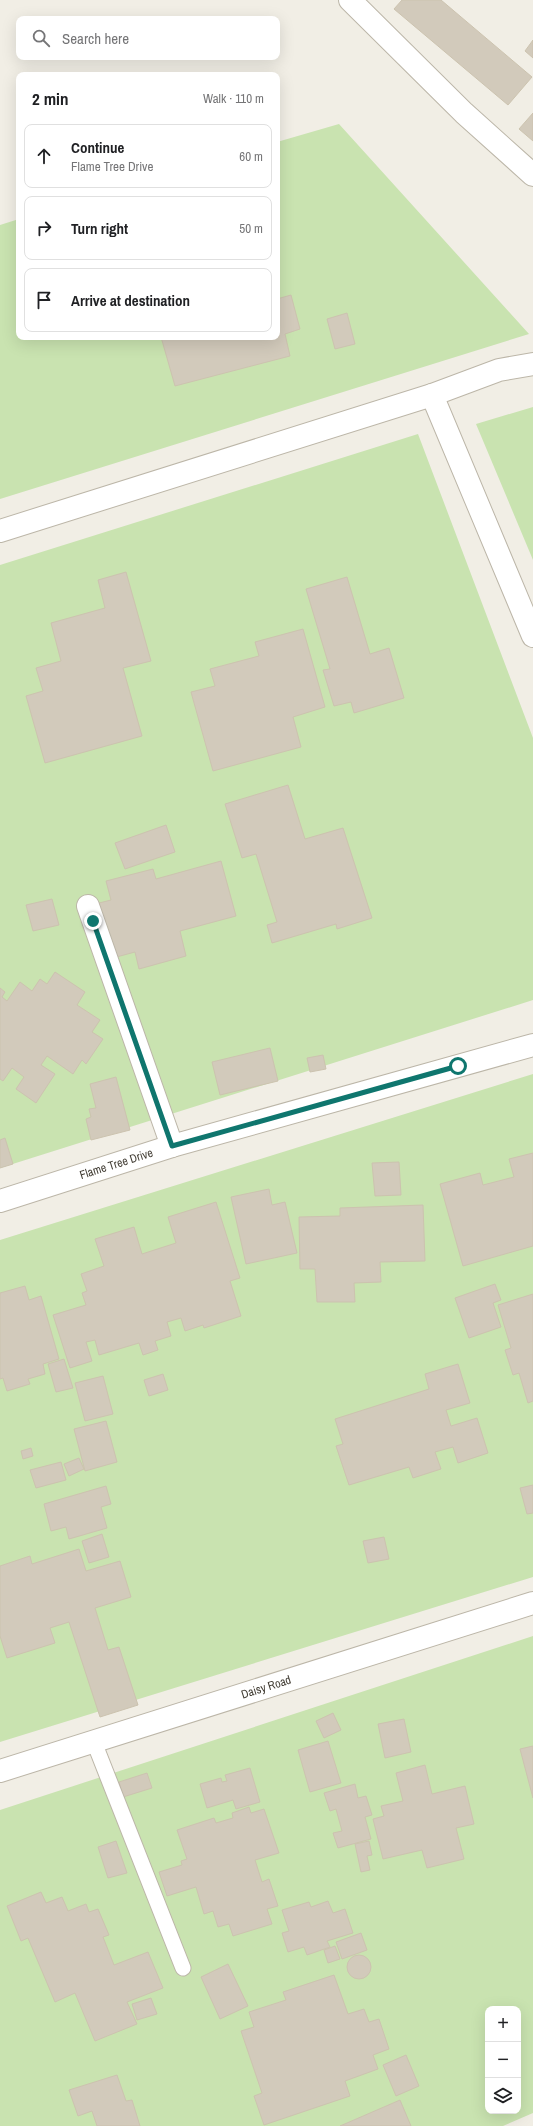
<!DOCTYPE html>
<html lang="en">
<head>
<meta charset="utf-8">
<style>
  body { margin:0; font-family:"Archivo Narrow",sans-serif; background:#f2f2f2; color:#202124 }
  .controls { position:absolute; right:12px; bottom:12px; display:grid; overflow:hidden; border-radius:8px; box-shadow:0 4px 16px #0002 }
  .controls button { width:36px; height:36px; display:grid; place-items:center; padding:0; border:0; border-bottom:1px solid #e0e0e0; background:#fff; color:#202124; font:20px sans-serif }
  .stop { position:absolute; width:12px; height:12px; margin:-9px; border:3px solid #0f766e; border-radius:50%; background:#fff }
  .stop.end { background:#0f766e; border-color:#fff; box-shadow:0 1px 4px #0008 }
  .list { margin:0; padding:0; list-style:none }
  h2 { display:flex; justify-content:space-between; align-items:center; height:52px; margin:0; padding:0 16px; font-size:17px }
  h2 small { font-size:13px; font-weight:400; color:#757577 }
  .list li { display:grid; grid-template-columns:26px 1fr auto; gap:12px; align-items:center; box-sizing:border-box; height:64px; margin:0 8px 8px; padding:0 8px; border:1px solid #e0e0e0; border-radius:8px }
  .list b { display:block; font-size:15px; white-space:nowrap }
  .list p { margin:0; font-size:13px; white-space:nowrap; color:#757577 }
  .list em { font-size:13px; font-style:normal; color:#757577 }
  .icon { flex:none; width:22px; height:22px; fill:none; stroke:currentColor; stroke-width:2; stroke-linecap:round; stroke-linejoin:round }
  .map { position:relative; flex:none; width:533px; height:2126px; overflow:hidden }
  .search { position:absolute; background:#fff; box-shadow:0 4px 16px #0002; left:16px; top:16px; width:264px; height:44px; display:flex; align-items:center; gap:10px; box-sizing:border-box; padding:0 14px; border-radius:8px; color:#757577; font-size:15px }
  .panel { position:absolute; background:#fff; box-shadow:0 4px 16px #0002; left:16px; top:72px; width:264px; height:268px; border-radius:8px }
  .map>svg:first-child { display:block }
  .green { fill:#c9e3b0; fill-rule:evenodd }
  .building { fill:#d2cabb; stroke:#ccc3af }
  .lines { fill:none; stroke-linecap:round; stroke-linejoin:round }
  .lane-casing { stroke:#bcb6a8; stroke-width:17 }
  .street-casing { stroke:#bcb6a8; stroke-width:24 }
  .lane { stroke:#fff; stroke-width:15 }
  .street { stroke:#fff; stroke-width:22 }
  .route { stroke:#0f766e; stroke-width:5 }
  .labels { text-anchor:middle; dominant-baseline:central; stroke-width:3; stroke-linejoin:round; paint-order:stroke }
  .street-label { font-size:12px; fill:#433e35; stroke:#fff }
</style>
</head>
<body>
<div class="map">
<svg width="533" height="2126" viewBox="0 0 533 2126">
  <rect width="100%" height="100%" fill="#f1eee5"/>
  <!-- green -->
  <path class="green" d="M339,124L529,334L0,499V225L19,219V337H277V142Z
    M533,407V560L476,424Z
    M418,434L533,738V1000L0,1168V565Z
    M533,1074V1577L0,1742V1240Z
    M533,1636V2113L503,2126H0V1810ZM488,2009H518V2111H488Z"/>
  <!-- building -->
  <path class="building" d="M402,0H441L532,77L508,105L394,9Z
    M533,40V58L525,51Z
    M533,113V141L519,129Z
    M291,295L300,329L285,334L290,356L175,386L161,337H277V299Z
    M347,313L355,344L335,349L327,319Z
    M126,572L151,661L123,668L142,736L45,763L26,696L43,691L36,668L61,661L51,623L105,608L98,580Z
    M347,577L370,654L389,648L404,698L354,713L351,702L334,706L323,670L330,669L306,589Z
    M303,629L325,707L293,717L301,747L213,771L191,692L215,686L210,669L259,656L255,642Z
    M288,785L305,839L343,828L372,918L337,929L336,924L272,943L267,925L277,922L256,854L242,858L225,804Z
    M166,825L175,852L125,869L115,843Z
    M221,861L236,916L180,931L186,956L139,969L135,952L109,959L95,904L111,900L106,881L153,869L156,879Z
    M52,899L59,925L33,931L26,905Z
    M55,972L85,992L77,1005L100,1020L92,1032L103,1039L86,1064L82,1060L73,1074L47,1056L41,1065L55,1074L36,1103L16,1089L24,1077L12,1068L3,1081L0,1079V988L5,992L2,997L7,1001L20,982L32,991L40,979L47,984Z
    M270,1048L278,1081L220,1095L212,1062Z
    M323,1055L326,1069L310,1072L307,1058Z
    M116,1077L130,1130L91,1140L86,1119L91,1117L89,1109L96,1108L90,1084Z
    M5,1138L13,1164L0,1168V1140Z
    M533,1153V1246L463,1266L440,1184L480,1173L483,1185L514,1177L509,1159Z
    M399,1162L401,1195L375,1196L372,1163Z
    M269,1189L272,1205L285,1202L297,1253L246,1264L231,1197Z
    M216,1202L240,1278L230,1281L241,1316L204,1328L203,1325L185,1331L181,1318L167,1322L171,1336L155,1341L158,1350L143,1355L139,1343L99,1355L95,1340L86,1342L92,1361L70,1368L53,1315L86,1305L82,1293L87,1291L81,1274L104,1266L95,1239L134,1227L142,1254L176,1243L168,1217Z
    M423,1205L425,1261L380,1262L381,1282L354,1283L355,1302H317L315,1269H300L299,1217L340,1216V1208Z
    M495,1284L501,1300L493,1303L501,1327L469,1338L455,1298Z
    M25,1286L29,1300L41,1296L59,1359L43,1364L45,1374L28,1379L30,1384L7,1391L3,1378L0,1379V1293Z
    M533,1294V1401L528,1403L519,1373L513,1375L505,1350L511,1348L498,1305Z
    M64,1359L73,1388L56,1392L48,1364Z
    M458,1364L470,1403L446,1410L451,1426L477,1418L488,1453L458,1463L453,1447L435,1452L441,1469L413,1478L409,1467L349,1485L336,1446L343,1444L335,1419L429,1389L425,1374Z
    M163,1374L168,1390L149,1396L144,1380Z
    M103,1376L113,1414L85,1421L75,1383Z
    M106,1421L117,1462L85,1471L74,1429Z
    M31,1448L33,1456L23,1459L21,1451Z
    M79,1458L84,1469L69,1476L64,1464Z
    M61,1462L66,1480L36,1488L30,1470Z
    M533,1485V1513L527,1514L520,1488Z
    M106,1486L111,1504L101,1507L107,1528L69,1539L66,1527L51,1531L44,1504Z
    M102,1534L109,1557L89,1563L82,1541Z
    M384,1537L389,1559L368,1563L363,1541Z
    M79,1549L86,1571L120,1561L131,1597L95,1608L108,1650L119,1647L138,1705L100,1717L69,1622L50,1628L55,1643L7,1658L0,1636V1566L30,1556L32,1564Z
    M333,1713L341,1730L324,1738L316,1721Z
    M404,1719L411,1752L385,1758L378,1724Z
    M328,1741L341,1783L310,1792L298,1750Z
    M533,1746V1798L520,1749Z
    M425,1765L432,1794L465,1786L474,1824L456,1828L464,1859L427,1868L422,1850L383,1859L373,1819L384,1816L381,1806L403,1801L396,1773Z
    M250,1768L260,1802L236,1809L233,1800L207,1808L200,1784L221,1778L222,1782L227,1781L225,1775Z
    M147,1773L152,1788L123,1797L119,1782Z
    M355,1784L358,1798L366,1796L372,1815L365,1817L371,1839L338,1848L333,1833L342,1831L336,1809L330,1811L324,1793Z
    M249,1807L251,1813L264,1809L279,1853L255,1860L262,1882L269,1879L278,1906L267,1909L272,1924L233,1936L229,1924L218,1927L213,1911L204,1914L196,1887L167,1896L159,1872L182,1865L181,1861L187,1859L177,1830L214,1818L216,1823L233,1818L232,1813Z
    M116,1841L127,1873L108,1878L98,1847Z
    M369,1841L372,1855L367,1856L370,1870L361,1872L355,1844Z
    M41,1892L46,1903L62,1897L68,1911L86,1904L89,1912L98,1909L109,1935L103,1937L114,1965L148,1952L163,1988L127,2002L137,2024L95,2041L75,1993L55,2002L28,1938L21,1941L7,1906Z
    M328,1901L333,1913L345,1909L353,1933L327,1941L330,1947L307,1955L304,1947L288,1952L282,1933L289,1931L282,1910L309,1902L311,1907Z
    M361,1933L367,1950L342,1959L336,1942Z
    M335,1946L340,1959L328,1963L324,1950Z
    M347 1967a12 12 0 1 1 24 0a12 12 0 1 1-24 0Z
    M228,1964L248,2006L220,2019L201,1977Z
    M334,1975L348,2014L364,2009L369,2022L379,2019L389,2049L373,2055L378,2069L345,2081L350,2096L264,2125L254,2096L262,2093L241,2031L254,2027L249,2012L286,2000L283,1992Z
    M151,1998L157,2014L137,2020L132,2004Z
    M406,2055L419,2086L396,2096L383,2065Z
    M117,2075L126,2101L132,2100L140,2126H97L92,2111L78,2116L69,2090Z
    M400,2100L411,2126H340Z"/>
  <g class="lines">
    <!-- lane casing -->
    <g class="lane-casing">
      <path id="lane" d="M94,1742L183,1968"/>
    </g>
    <!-- street casing -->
    <g class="street-casing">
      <g id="street">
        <path d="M350,0L464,113L533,175"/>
        <path d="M432,395L533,636"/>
        <path d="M0,531L432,395L499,370L533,364"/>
        <path d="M88,906L172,1146"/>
        <path id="s1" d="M0,1201L172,1146L533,1045"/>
        <path id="s2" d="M0,1771L533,1603"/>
      </g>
    </g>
    <!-- lane -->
    <use href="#lane" class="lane"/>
    <!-- street -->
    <use href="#street" class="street"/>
  </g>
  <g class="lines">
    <!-- route -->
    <path class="route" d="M93,921L172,1146L458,1066"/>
  </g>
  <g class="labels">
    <!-- street labels -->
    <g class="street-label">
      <text stroke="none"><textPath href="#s1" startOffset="122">Flame Tree Drive</textPath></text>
      <text stroke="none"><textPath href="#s2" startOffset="279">Daisy Road</textPath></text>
    </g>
  </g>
</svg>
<div class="controls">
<button>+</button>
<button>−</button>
<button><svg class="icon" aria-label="layers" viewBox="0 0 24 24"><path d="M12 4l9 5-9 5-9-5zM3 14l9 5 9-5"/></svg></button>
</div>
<div class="stop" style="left:458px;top:1066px"></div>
<div class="stop end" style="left:93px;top:921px"></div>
<div class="search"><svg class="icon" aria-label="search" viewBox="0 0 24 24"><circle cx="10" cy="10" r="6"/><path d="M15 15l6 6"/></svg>Search here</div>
<section class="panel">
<h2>2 min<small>Walk · 110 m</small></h2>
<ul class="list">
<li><svg class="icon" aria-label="ahead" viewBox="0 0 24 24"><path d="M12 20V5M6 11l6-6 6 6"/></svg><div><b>Continue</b><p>Flame Tree Drive</p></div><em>60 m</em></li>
<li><svg class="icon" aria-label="right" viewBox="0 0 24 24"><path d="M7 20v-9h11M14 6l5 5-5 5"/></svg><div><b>Turn right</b></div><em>50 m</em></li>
<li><svg class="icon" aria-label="arrive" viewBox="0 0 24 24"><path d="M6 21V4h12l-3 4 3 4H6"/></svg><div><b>Arrive at destination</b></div></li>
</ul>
</section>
</div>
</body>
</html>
